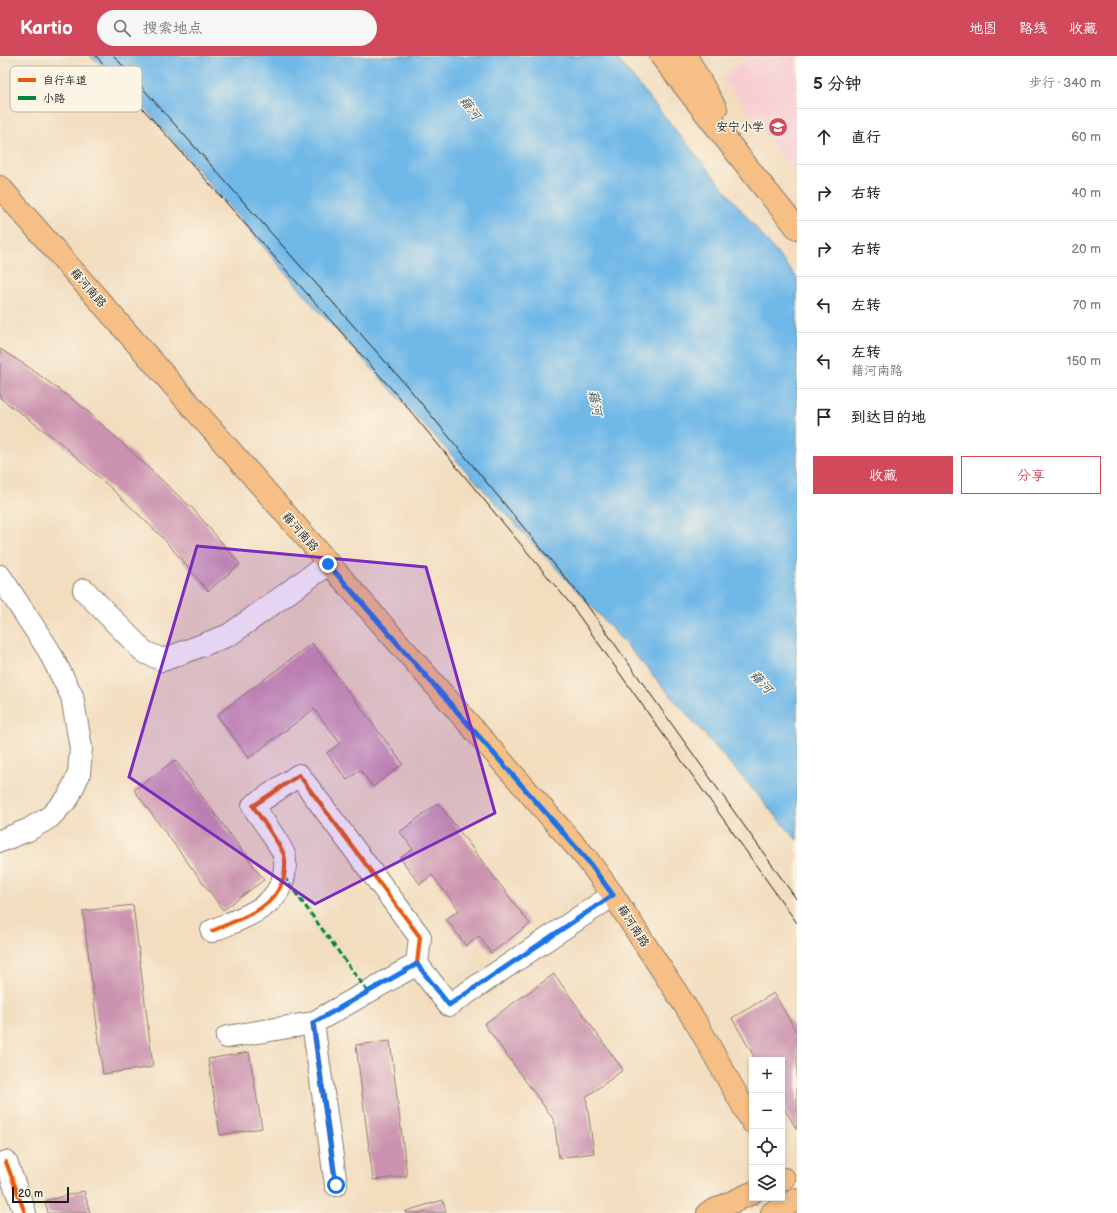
<!DOCTYPE html>
<html lang="zh">
<head>
<meta charset="utf-8">
<style>
  body { margin:0; font-family:"Balsamiq Sans","LXGW WenKai TC",sans-serif; background:#f7f7f7; color:#2b2b33 }
  .controls { position:absolute; right:12px; bottom:12px; display:grid; overflow:hidden; border-radius:0px; box-shadow:0 2px 6px #0003 }
  .controls button { width:36px; height:36px; display:grid; place-items:center; padding:0; border:0; border-bottom:1px solid #e1e1e2; background:#fff; color:#2b2b33; font:20px sans-serif }
  .scale { position:absolute; left:12px; bottom:10px; width:57px; box-sizing:border-box; padding-left:4px; border:2px solid #1c1c1c; border-top:0; font-size:11px; line-height:14px; white-space:nowrap; color:#1c1c1c; -webkit-text-stroke:3px #fcf5e5; paint-order:stroke }
  .stop { position:absolute; width:12px; height:12px; margin:-9px; border:3px solid #1a73e8; border-radius:50%; background:#fff }
  .stop.end { background:#1a73e8; border-color:#fff; box-shadow:0 1px 4px #0008 }
  .list { margin:0; padding:0; list-style:none }
  h2 { display:flex; justify-content:space-between; align-items:center; height:52px; margin:0; padding:0 16px; font-size:17px }
  h2 small { font-size:13px; font-weight:400; color:#7c7c81 }
  .list li { display:grid; grid-template-columns:26px 1fr auto; gap:12px; align-items:center; box-sizing:border-box; height:56px; padding:0 16px; border-top:1px solid #e1e1e2 }
  .list b { display:block; font-size:15px; white-space:nowrap }
  .list p { margin:0; font-size:13px; white-space:nowrap; color:#7c7c81 }
  .list em { font-size:13px; font-style:normal; color:#7c7c81 }
  .actions { display:flex; gap:8px; padding:12px 16px }
  .actions a { flex:1; padding:9px 0; border:1px solid #d1495b; border-radius:0px; text-align:center; font-size:14px; color:#d1495b }
  .actions .main { background:#d1495b; color:#fff }
  .icon { flex:none; width:22px; height:22px; fill:none; stroke:currentColor; stroke-width:2; stroke-linecap:round; stroke-linejoin:round }
  .map { position:relative; flex:none; width:797px; height:1157px; overflow:hidden }
  header { display:flex; align-items:center; gap:24px; box-sizing:border-box; height:56px; padding:0 20px; background:#d1495b; color:#fff }
  header strong { font-size:19px }
  nav { display:flex; gap:22px; margin-inline-start:auto; font-size:14px }
  .search { width:280px; height:36px; background:#f7f7f7; display:flex; align-items:center; gap:10px; box-sizing:border-box; padding:0 14px; border-radius:22px; color:#7c7c81; font-size:15px }
  main { display:flex }
  aside { flex:1; background:#fff }
  .map>svg:first-child { display:block }
  .built { fill:#f7cfd3 }
  .water { fill:#6fb8e8; stroke:#466a82 }
  .building { fill:#cb93af }
  .lines { fill:none; stroke-linecap:round; stroke-linejoin:round }
  .minor-casing { stroke:#877c6e; stroke-width:24 }
  .major-casing { stroke:#877c6e; stroke-width:24 }
  .highway-casing { stroke:#877c6e; stroke-width:24 }
  .minor { stroke:#fff; stroke-width:22 }
  .major { stroke:#f5bf86; stroke-width:22 }
  .highway { stroke:#f5bf86; stroke-width:22 }
  .tram { stroke:#1c1c1c; stroke-width:1 }
  .quiet { stroke:#00873e; stroke-width:3; stroke-dasharray:6 3; stroke-linecap:butt }
  .cycleway-casing { stroke:#fcf5e5; stroke-width:6 }
  .cycleway { stroke:#e8590c; stroke-width:4 }
  .route { stroke:#1a73e8; stroke-width:5 }
  .marked { fill:#7b2cbf; fill-opacity:0.2; stroke:#7b2cbf; stroke-width:3; stroke-linejoin:round }
  .labels { text-anchor:middle; dominant-baseline:central; stroke-width:3; stroke-linejoin:round; paint-order:stroke }
  .poi-label { font-size:12px; fill:#1c1c1c; stroke:#fcf5e5; text-anchor:end }
  .street-label { font-size:12px; fill:#1c1c1c; stroke:#fcf5e5 }
  .water-label { font-size:13px; font-style:italic; fill:#3d5a6e; stroke:#fcf5e5 }
  .key { fill:#fcf5e5; stroke:#b9b4a9; stroke-width:1 }
  .key-label { font-size:11px; fill:#1c1c1c }
</style>
</head>
<body>
<header>
<strong>Kartio</strong>
<div class="search"><svg class="icon" aria-label="search" viewBox="0 0 24 24"><circle cx="10" cy="10" r="6"/><path d="M15 15l6 6"/></svg>搜索地点</div>
<nav><a>地图</a><a>路线</a><a>收藏</a></nav>
</header>
<main>
<div class="map">
<svg width="797" height="1157" viewBox="0 0 797 1157">
  <rect width="100%" height="100%" fill="#fcf5e5"/>
  <filter id="ink" filterUnits="userSpaceOnUse"><feTurbulence type="fractalNoise" baseFrequency=".025" numOctaves="2"/><feDisplacementMap in="SourceGraphic" scale="8" xChannelSelector="R" yChannelSelector="G"/><feConvolveMatrix kernelMatrix="1 2 1 2 8 2 1 2 1" color-interpolation-filters="sRGB"/></filter>
  <filter id="wash" filterUnits="userSpaceOnUse"><feTurbulence type="fractalNoise" baseFrequency=".012" numOctaves="4" result="noise"/><feDisplacementMap in="SourceGraphic" scale="16" xChannelSelector="R" yChannelSelector="G"/><feGaussianBlur stdDeviation="0.9" result="paint"/><feColorMatrix in="noise" values="0 0 0 0 0 0 0 0 0 0 0 0 0 0 0 0 0 1.4 0 .05"/><feComposite in="paint" operator="in"/></filter>
  <g filter="url(#wash)">
    <rect width="100%" height="100%" fill="#f2ddbf"/>
    <!-- built -->
    <path class="built" d="M751,0H797V120L722,22Z"/>
    <!-- water -->
    <path class="water" d="M89,0H615L797,222V784L615,576L315,251L113,15Z"/>
    <g id="blocks">
      <!-- building -->
      <path class="building" d="M0,293L27,310L84,352L194,454L240,508L208,535L162,481L112,433L57,384L0,342Z
        M312,587L403,708L373,731L360,714L347,724L327,697L340,687L314,653L249,702L217,659Z
        M175,704L264,824L223,854L134,734Z
        M438,747L530,868L491,897L479,880L466,890L446,863L459,854L432,819L420,828L400,802L413,793L400,776Z
        M133,849L153,1011L103,1018L83,855Z
        M554,918L623,1014L586,1041L594,1097L559,1102L554,1064L484,968Z
        M774,937L797,977V1074L782,1048V1004H756L732,962Z
        M390,985L407,1120L373,1124L356,989Z
        M249,996L262,1072L220,1079L208,1003Z
        M84,1135L90,1157H48L45,1145Z
        M443,1144L446,1157H406V1155Z"/>
    </g>
  </g>
  <g filter="url(#ink)">
    <use href="#blocks" fill-opacity="0" stroke="#877c6e" stroke-width="1"/>
    <g class="lines">
      <!-- minor casing -->
      <g class="minor-casing">
        <path id="minor" d="M0,520L48,593L72,640L81,692L79,718L68,742L50,761L28,774L0,785
          M84,534L144,596L163,604L229,579L328,508
          M212,875C240,862 276,854 284,820C285,814 286,805 284,799C281,789 260,761 253,750L299,719L420,881L417,908
          M313,967L336,1129
          M227,981L313,967L417,908L449,949L613,839
          M6,1106L25,1157"/>
      </g>
      <!-- major casing -->
      <g class="major-casing">
        <path id="major" d="M661,0L757,123L797,172
          M686,0L716,53
          M0,131L587,803L613,839L697,968L752,1066"/>
      </g>
      <!-- highway casing -->
      <g class="highway-casing">
        <path id="highway" d="M782,1124L784,1123
          M708,1157L752,1137
          M772,1157L796,1144"/>
      </g>
      <!-- minor -->
      <use href="#minor" class="minor"/>
      <!-- major -->
      <use href="#major" class="major"/>
      <!-- highway -->
      <use href="#highway" class="highway"/>
      <!-- tram -->
      <path class="tram" d="M96,0L397,339L572,550L797,867
        M114,0L407,330L582,542L797,844"/>
      <!-- quiet -->
      <path class="quiet" d="M284,821L368,936"/>
      <!-- cycleway casing -->
      <g class="cycleway-casing">
        <path id="cycleway" d="M212,875C240,862 276,854 284,820C285,814 286,805 284,799C281,789 260,761 253,750L299,719L420,881L417,908
          M313,967L336,1129
          M6,1106L25,1157"/>
      </g>
      <!-- cycleway -->
      <use href="#cycleway" class="cycleway"/>
    </g>
  </g>
  <g class="lines" filter="url(#ink)">
    <!-- route -->
    <path class="route" d="M328,508L587,804L613,839L449,949L417,908L313,967L336,1129"/>
  </g>
  <!-- marked area -->
  <path class="marked" d="M197,490L426,511L495,757L315,848L129,721Z"/>
  <!-- icons -->
  <defs>
    <g id="school-disc" transform="scale(1)"><circle r="9.5" fill="#d1495b" stroke="#fcf5e5"/><path d="M0-5L7-2L0 1L-7-2ZM-4 1L0 2.5L4 1V4Q0 6-4 4Z" fill="#fff"/></g>
  </defs>
  <g fill-rule="evenodd">
    <use href="#school-disc" x="778" y="71"/>
  </g>
  <g class="labels">
    <!-- poi labels -->
    <g class="poi-label">
      <text x="764" y="71">安宁小学</text>
    </g>
    <!-- street labels -->
    <g class="street-label">
      <text transform="translate(88 232) rotate(49)">藉河南路</text>
      <text transform="translate(300 476) rotate(49)">藉河南路</text>
      <text transform="translate(633 870) rotate(57)">藉河南路</text>
    </g>
    <!-- water labels -->
    <g class="water-label">
      <text transform="translate(470 52) rotate(53)">藉河</text>
      <text transform="translate(595 347) rotate(78)">藉河</text>
      <text transform="translate(761 626) rotate(47)">藉河</text>
    </g>
  </g>
  <!-- legend -->
  <rect x="10" y="10" width="132" height="46" rx="6" class="key"/>
  <rect x="18" y="22" width="18" height="4" fill="#e8590c"/>
  <rect x="18" y="40" width="18" height="4" fill="#00873e"/>
  <g class="key-label">
    <text x="43" y="28">自行车道</text>
    <text x="43" y="46">小路</text>
  </g>
</svg>
<div class="controls">
<button>+</button>
<button>−</button>
<button><svg class="icon" aria-label="locate" viewBox="0 0 24 24"><circle cx="12" cy="12" r="6"/><path d="M12 2v4M12 18v4M2 12h4M18 12h4"/></svg></button>
<button><svg class="icon" aria-label="layers" viewBox="0 0 24 24"><path d="M12 4l9 5-9 5-9-5zM3 14l9 5 9-5"/></svg></button>
</div>
<div class="scale">20 m</div>
<div class="stop" style="left:336px;top:1129px"></div>
<div class="stop end" style="left:328px;top:508px"></div>
</div>
<aside>
<h2>5 分钟<small>步行 · 340 m</small></h2>
<ul class="list">
<li><svg class="icon" aria-label="ahead" viewBox="0 0 24 24"><path d="M12 20V5M6 11l6-6 6 6"/></svg><div><b>直行</b></div><em>60 m</em></li>
<li><svg class="icon" aria-label="right" viewBox="0 0 24 24"><path d="M7 20v-9h11M14 6l5 5-5 5"/></svg><div><b>右转</b></div><em>40 m</em></li>
<li><svg class="icon" aria-label="right" viewBox="0 0 24 24"><path d="M7 20v-9h11M14 6l5 5-5 5"/></svg><div><b>右转</b></div><em>20 m</em></li>
<li><svg class="icon" aria-label="left" viewBox="0 0 24 24"><path d="M17 20v-9H6M10 6l-5 5 5 5"/></svg><div><b>左转</b></div><em>70 m</em></li>
<li><svg class="icon" aria-label="left" viewBox="0 0 24 24"><path d="M17 20v-9H6M10 6l-5 5 5 5"/></svg><div><b>左转</b><p>藉河南路</p></div><em>150 m</em></li>
<li><svg class="icon" aria-label="arrive" viewBox="0 0 24 24"><path d="M6 21V4h12l-3 4 3 4H6"/></svg><div><b>到达目的地</b></div></li>
</ul>
<div class="actions"><a class="main">收藏</a><a>分享</a></div>
</aside>
</main>
</body>
</html>
